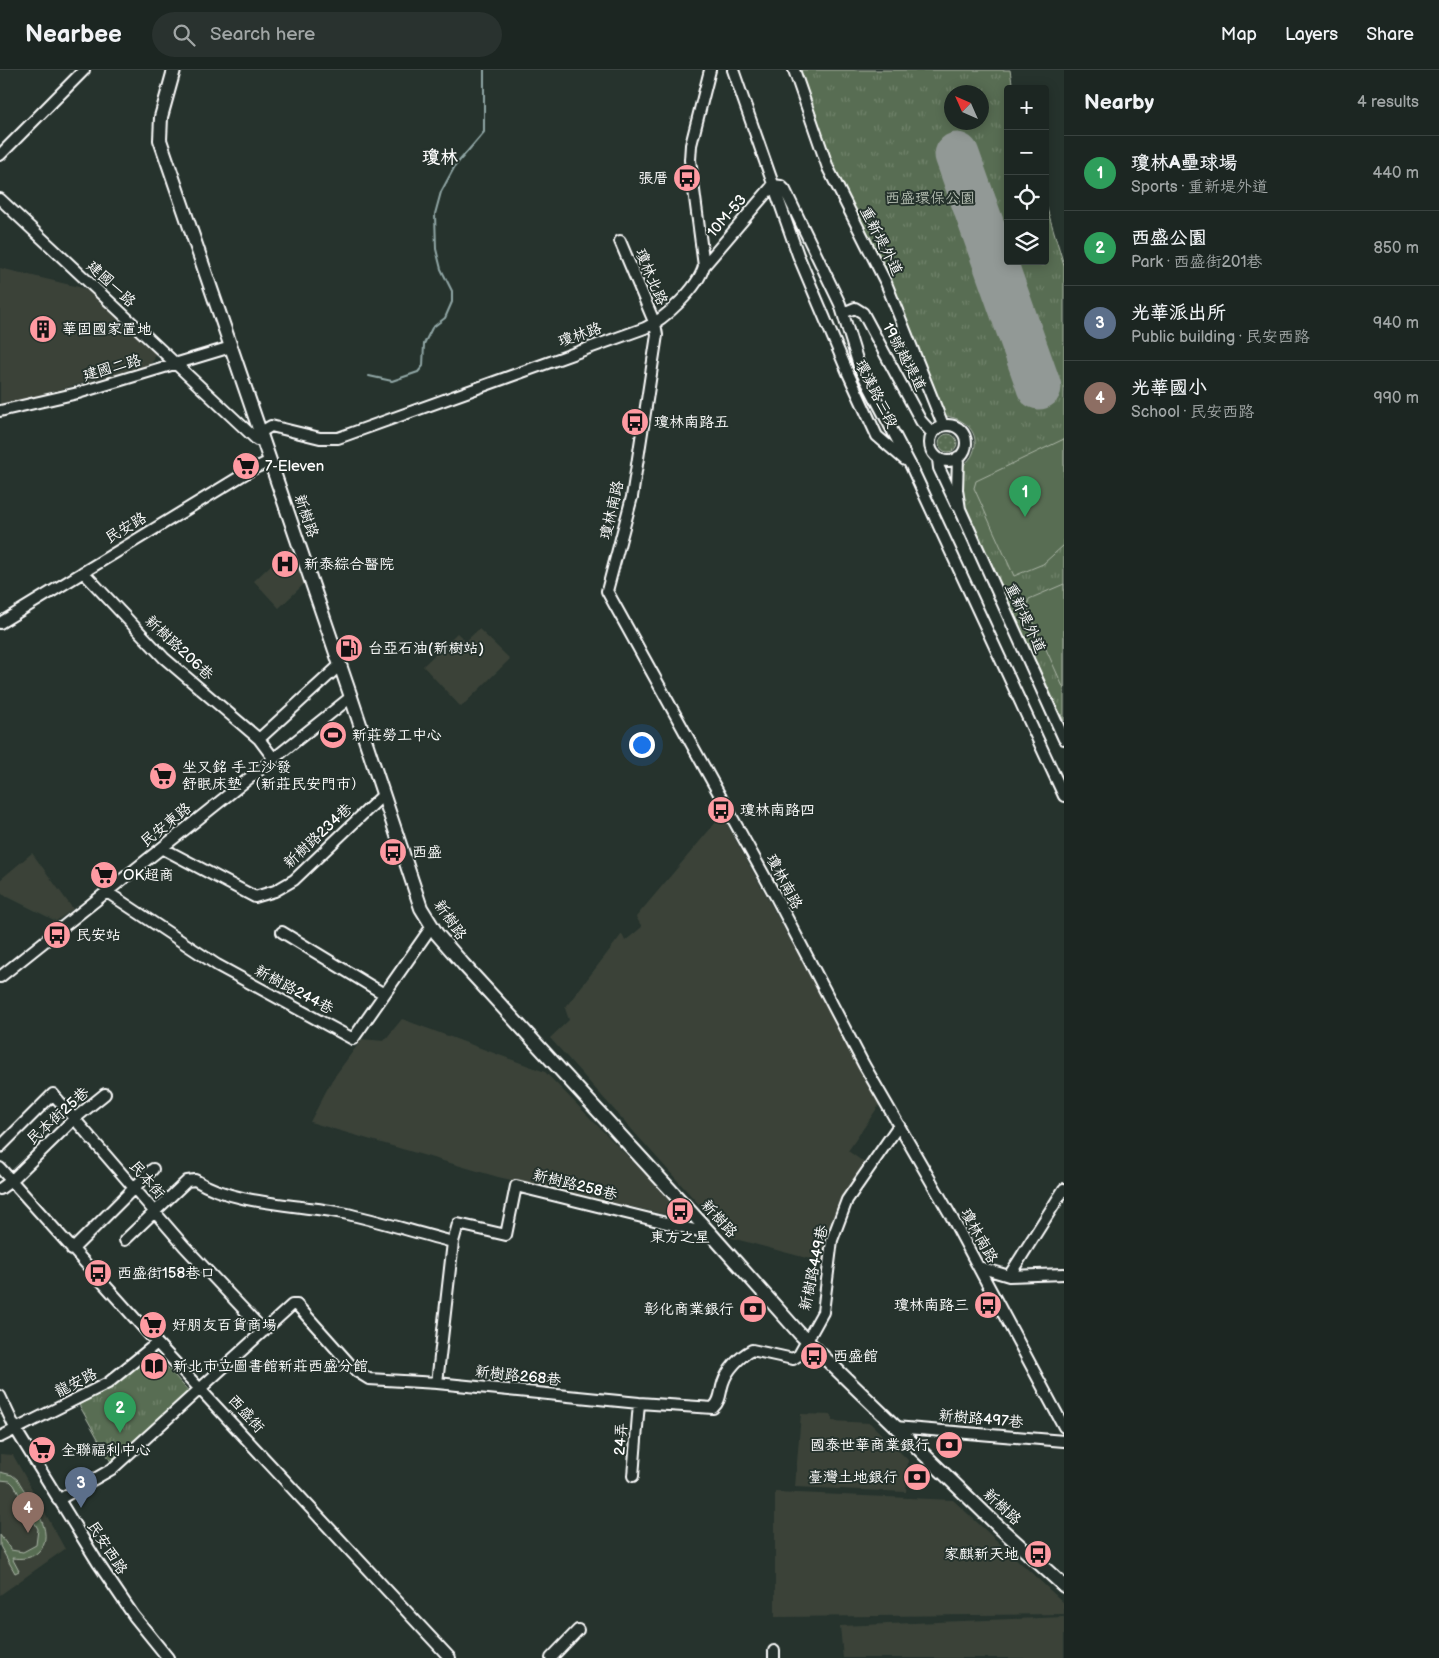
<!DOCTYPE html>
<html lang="en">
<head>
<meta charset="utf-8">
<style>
  body { margin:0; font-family:"Balsamiq Sans","LXGW WenKai TC",sans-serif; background:#29322f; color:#f1f3f6 }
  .controls { position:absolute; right:15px; top:15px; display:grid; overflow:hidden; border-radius:5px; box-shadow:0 2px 12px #0003 }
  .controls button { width:45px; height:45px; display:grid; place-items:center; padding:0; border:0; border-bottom:1px solid #3a4340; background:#1c2622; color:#f1f3f6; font:25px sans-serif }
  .compass { position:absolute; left:944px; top:15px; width:45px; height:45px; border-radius:50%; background:#1c2622; box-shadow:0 2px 12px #0003; rotate:315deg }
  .you { position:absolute; left:641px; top:674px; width:18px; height:18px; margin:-12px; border:4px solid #fff; border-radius:50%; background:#1a73e8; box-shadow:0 0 0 8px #1a73e833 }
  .badge { display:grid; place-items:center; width:32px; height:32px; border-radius:50%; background:#2563eb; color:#fff; font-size:16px; font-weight:700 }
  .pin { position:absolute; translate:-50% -41px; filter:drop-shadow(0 1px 2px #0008) }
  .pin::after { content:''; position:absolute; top:26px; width:18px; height:15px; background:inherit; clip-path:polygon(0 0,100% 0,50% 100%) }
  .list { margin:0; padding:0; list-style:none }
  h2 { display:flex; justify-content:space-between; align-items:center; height:65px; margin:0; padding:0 20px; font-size:21px }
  h2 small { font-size:16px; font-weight:400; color:#a0a5a5 }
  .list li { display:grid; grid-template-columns:32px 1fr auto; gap:15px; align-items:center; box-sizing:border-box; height:75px; padding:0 20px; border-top:1px solid #3a4340 }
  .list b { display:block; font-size:19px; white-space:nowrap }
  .list p { margin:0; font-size:16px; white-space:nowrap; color:#a0a5a5 }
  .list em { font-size:16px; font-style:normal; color:#a0a5a5 }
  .icon { flex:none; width:28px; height:28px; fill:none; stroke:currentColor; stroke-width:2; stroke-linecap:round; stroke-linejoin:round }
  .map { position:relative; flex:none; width:1064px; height:1588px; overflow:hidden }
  header { display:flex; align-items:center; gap:30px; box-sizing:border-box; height:70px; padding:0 25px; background:#1c2622; border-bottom:1px solid #3a4340 }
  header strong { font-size:24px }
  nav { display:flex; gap:28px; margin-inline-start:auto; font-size:18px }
  .search { width:350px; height:45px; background:#29322f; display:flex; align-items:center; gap:12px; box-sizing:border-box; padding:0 18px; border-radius:28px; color:#a0a5a5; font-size:19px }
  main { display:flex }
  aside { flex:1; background:#1c2622 }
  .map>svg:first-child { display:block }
  .built { fill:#3b4339 }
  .grass { fill:url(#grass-dots); stroke:#acb6a8 }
  .park { fill:url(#park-tufts); stroke:#acb6a8; fill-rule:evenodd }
  .pitch { fill:#586d52; stroke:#acb6a8 }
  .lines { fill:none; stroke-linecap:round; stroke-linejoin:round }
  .stream { stroke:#91a7a6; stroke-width:2 }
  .runway { stroke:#929996; stroke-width:45 }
  .minor-casing { stroke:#fff; stroke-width:14 }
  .major-casing { stroke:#fff; stroke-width:16 }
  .minor { stroke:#26332d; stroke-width:10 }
  .major { stroke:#26332d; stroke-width:12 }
  .labels { text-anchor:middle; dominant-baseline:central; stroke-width:4; stroke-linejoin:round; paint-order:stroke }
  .poi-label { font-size:15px; fill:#fff; stroke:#26332d; text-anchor:start }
  .park-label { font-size:15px; fill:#b4bdb1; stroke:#26332d }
  .street-label { font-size:15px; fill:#fff; stroke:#26332d }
  .quarter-label { font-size:18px; font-weight:bold; fill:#fff; stroke:#26332d }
</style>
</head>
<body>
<header>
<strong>Nearbee</strong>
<div class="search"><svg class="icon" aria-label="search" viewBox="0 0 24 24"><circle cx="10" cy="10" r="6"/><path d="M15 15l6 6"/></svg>Search here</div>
<nav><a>Map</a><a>Layers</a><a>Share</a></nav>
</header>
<main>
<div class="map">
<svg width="1064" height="1588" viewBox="0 0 1064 1588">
  <defs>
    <pattern id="grass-dots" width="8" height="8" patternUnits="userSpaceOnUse" patternTransform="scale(1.25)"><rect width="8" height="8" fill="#586d52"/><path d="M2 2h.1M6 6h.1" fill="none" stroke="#71836c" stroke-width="1.8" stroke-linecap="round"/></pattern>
    <pattern id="park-tufts" width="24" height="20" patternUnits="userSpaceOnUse" patternTransform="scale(1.25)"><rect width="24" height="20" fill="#586d52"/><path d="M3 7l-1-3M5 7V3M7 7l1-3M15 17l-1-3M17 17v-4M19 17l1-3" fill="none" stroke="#71836c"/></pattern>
  </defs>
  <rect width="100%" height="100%" fill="#26332d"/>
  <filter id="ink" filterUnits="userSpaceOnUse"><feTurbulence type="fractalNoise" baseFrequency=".02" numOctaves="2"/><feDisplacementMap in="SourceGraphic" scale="10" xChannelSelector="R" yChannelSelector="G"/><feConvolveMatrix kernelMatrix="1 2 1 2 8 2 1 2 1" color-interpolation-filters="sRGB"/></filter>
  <g filter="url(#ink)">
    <!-- built -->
    <path class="built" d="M0,198L87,219L155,283L154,290L149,295L0,336Z
      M291,476L304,514L279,538L254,511Z
      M479,559L510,589L461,637L423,596L457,563L466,571Z
      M722,745L880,1034L848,1081L865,1093L841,1129L825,1193L728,1167L550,968L569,950L565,938L622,864L625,871L642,857L636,847Z
      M32,783L73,839L56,851L0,823V810Z
      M402,949L545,1002L690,1150L498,1107L310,1052L332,1010L362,969L384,971Z
      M801,1344L832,1345V1351L870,1353L908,1390L906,1422L795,1417Z
      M0,1384L13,1385L65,1479L0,1525Z
      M775,1422L953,1430L1064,1533V1544L775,1547Z
      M1064,1547V1588H843L840,1556Z"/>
    <!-- grass -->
    <path class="grass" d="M939 373a9 9 0 1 1 18 0a9 9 0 1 1-18 0Z"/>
    <!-- park -->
    <path class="park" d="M800,0H1010L1013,19H1008V191H1045V132L1064,195V651L960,431C961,423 960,400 964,395C967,391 971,389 973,383C981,363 965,348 945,346L880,189L860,170ZM952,22H982V52H952Z
      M153,1281L191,1324L111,1392L78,1333Z"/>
    <!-- pitch -->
    <path class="pitch" d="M965,79L1049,316L1031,322L999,233L988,236L968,180L979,176L947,85Z
      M1064,369V475L1043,494L1014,506L974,418L976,411Z
      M1064,514V619L1027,537L1029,529Z
      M0,1402L12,1405L18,1410C28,1429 59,1463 38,1482C31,1489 21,1489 12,1488L19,1501L15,1503L0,1476V1465L11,1480L23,1482L36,1475L38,1459L14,1415L10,1411L0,1410Z"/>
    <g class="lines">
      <!-- stream -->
      <path class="stream" d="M369,306L392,311L418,302L423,296L424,274L432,258L445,248L452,232V221L441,199L436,179L435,144L441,122L455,96L484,62V0"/>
      <!-- runway -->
      <path class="runway" d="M957,85L1039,317"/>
      <!-- minor casing -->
      <g class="minor-casing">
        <path id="minor" d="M733,0L798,185L848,303L877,366L905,390
          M794,0L828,98L886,213L943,355
          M0,85L84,0
          M773,115L781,116L785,120L840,234L860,299L911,396L1064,726
          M0,129L257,370
          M620,171L655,254L657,265L632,427L607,521L776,827L864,995L951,1146L1064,1357
          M704,196L773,115
          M843,243L855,238L863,243L921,351L932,363
          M0,341L78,323L231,277
          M930 373a18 18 0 1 1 36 0a18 18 0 1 1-36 0Z
          M254,366L271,356L320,368H338L645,258C665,249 698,218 704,196L690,90L691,75L710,0
          M958,387L957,420L960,439L1064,669
          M938,389L939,398L956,434
          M83,502L164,588L259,669L274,689
          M0,553L251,400L270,391
          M259,669L340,595
          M162,778L255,827L275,821L294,810L383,725
          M107,822L217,895L353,969L432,856
          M282,862L384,924
          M0,907L351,627
          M0,1077L53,1024L184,1176L264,1261
          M0,1098L157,1273L450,1588
          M0,1119L11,1111L74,1049L105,1024
          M125,1170L187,1111L195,1110C235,1135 297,1134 343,1143C380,1151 417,1163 453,1172L437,1313L639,1333L713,1338C721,1331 720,1322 723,1313C727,1300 740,1286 752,1280L793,1289L799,1285L823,1242L832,1170L847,1130L899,1055
          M453,1172L458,1154L506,1165L516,1116L711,1164
          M72,1180L153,1099
          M979,1197L1009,1206L1064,1204
          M1009,1206L1064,1119
          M0,1326L16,1360L98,1493L134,1546L168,1588
          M895,1357L1064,1371
          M0,1367L108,1313L157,1273
          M633,1406L639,1333
          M58,1430L112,1399L292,1235H297L356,1301L369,1309L437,1313
          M774,1581V1588
          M551,1588L578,1560"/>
      </g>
      <!-- major casing -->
      <g class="major-casing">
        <path id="major" d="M174,0L161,47L160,70L351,627L421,838L437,864L464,895L711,1164L800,1264L998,1456L1064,1516"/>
      </g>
      <!-- minor -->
      <use href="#minor" class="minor"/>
      <!-- major -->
      <use href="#major" class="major"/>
    </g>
  </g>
  <!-- icons -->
  <defs>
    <g id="bus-disc" transform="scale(1.4375)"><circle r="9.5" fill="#ff9aa2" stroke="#26332d"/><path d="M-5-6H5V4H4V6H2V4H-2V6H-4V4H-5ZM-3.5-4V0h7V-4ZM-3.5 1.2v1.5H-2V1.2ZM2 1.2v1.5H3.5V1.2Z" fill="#111"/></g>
    <g id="building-disc" transform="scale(1.4375)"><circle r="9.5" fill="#ff9aa2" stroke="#26332d"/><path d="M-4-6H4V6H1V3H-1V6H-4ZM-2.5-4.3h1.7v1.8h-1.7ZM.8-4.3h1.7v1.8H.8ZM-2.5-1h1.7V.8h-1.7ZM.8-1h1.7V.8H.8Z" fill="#111"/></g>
    <g id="supermarket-disc" transform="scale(1.4375)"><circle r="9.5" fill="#ff9aa2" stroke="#26332d"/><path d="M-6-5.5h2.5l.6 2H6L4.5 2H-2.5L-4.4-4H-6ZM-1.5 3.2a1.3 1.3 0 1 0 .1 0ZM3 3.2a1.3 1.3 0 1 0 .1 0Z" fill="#111"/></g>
    <g id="hospital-disc" transform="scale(1.4375)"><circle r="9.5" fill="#ff9aa2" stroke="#26332d"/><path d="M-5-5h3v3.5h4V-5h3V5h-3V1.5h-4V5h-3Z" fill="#111"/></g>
    <g id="fuel-disc" transform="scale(1.4375)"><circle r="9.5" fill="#ff9aa2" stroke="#26332d"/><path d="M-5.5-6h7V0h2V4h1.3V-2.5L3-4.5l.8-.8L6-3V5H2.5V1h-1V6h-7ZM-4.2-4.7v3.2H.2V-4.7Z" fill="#111"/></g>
    <g id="stadium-disc" transform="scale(1.4375)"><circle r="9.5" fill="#ff9aa2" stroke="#26332d"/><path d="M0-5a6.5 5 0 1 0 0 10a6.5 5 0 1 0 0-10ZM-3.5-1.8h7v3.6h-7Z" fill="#111"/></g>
    <g id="bank-disc" transform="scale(1.4375)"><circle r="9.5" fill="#ff9aa2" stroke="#26332d"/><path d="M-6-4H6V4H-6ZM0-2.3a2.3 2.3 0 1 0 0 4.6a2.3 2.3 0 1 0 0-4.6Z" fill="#111"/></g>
    <g id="library-disc" transform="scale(1.4375)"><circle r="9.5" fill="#ff9aa2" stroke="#26332d"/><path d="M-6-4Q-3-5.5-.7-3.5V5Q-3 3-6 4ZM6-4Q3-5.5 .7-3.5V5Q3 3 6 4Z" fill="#111"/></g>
  </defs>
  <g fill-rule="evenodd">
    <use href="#bus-disc" x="687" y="108"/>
    <use href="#building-disc" x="43" y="259"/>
    <use href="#bus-disc" x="635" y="352"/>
    <use href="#supermarket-disc" x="246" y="396"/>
    <use href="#hospital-disc" x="285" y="494"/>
    <use href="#fuel-disc" x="349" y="578"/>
    <use href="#stadium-disc" x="333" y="665"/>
    <use href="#supermarket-disc" x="163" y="706"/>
    <use href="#bus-disc" x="721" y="740"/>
    <use href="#bus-disc" x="393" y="782"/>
    <use href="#supermarket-disc" x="104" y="805"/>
    <use href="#bus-disc" x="57" y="865"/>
    <use href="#bus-disc" x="680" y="1141"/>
    <use href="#bus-disc" x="98" y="1203"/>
    <use href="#bus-disc" x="988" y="1235"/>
    <use href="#bank-disc" x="753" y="1239"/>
    <use href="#supermarket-disc" x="153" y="1255"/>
    <use href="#bus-disc" x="814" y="1286"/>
    <use href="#library-disc" x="154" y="1296"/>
    <use href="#bank-disc" x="949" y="1375"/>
    <use href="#supermarket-disc" x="42" y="1380"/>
    <use href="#bank-disc" x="917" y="1407"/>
    <use href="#bus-disc" x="1038" y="1484"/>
  </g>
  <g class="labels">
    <!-- poi labels -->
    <g class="poi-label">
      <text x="668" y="108" text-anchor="end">張厝</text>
      <text x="62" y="259">華固國家置地</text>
      <text x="654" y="352">瓊林南路五</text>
      <text x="265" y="396">7-Eleven</text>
      <text x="304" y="494">新泰綜合醫院</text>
      <text x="368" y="578">台亞石油(新樹站)</text>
      <text x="352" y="665">新莊勞工中心</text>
      <text x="182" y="697">坐又銘 手工沙發<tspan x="182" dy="17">舒眠床墊 （新莊民安門市）</tspan></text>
      <text x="740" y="740">瓊林南路四</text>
      <text x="412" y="782">西盛</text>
      <text x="123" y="805">OK超商</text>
      <text x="76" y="865">民安站</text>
      <text x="680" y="1167" text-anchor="middle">東方之星</text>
      <text x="117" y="1203">西盛街158巷口</text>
      <text x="969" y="1235" text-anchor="end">瓊林南路三</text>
      <text x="734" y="1239" text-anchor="end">彰化商業銀行</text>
      <text x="172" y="1255">好朋友百貨商場</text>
      <text x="833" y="1286">西盛館</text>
      <text x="173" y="1296">新北市立圖書館新莊西盛分館</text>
      <text x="930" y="1375" text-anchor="end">國泰世華商業銀行</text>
      <text x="61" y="1380">全聯福利中心</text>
      <text x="898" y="1407" text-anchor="end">臺灣土地銀行</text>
      <text x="1019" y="1484" text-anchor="end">家麒新天地</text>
    </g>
    <!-- park labels -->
    <g class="park-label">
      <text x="930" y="128">西盛環保公園</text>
    </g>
    <!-- street labels -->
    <g class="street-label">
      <text transform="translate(727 146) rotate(-49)">10M-53</text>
      <text transform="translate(881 171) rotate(63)">重新堤外道</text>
      <text transform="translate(651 207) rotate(67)">瓊林北路</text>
      <text transform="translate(111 214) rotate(43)">建國一路</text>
      <text transform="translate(580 265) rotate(-19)">瓊林路</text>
      <text transform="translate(904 287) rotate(62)">19號越堤道</text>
      <text transform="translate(112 298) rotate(-16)">建國二路</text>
      <text transform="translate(876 324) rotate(63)">環漢路三段</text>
      <text transform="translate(612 440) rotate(-77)">瓊林南路</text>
      <text transform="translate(306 446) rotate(71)">新樹路</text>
      <text transform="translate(126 458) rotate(-31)">民安路</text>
      <text transform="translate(1025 548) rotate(65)">重新堤外道</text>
      <text transform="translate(179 578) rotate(43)">新樹路206巷</text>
      <text transform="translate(166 755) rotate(-39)">民安東路</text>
      <text transform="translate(318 766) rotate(-43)">新樹路234巷</text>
      <text transform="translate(784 812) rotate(62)">瓊林南路</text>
      <text transform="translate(450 850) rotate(55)">新樹路</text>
      <text transform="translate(294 920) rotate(28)">新樹路244巷</text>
      <text transform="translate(58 1046) rotate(-42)">民本街25巷</text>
      <text transform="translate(147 1110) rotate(49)">民本街</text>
      <text transform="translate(575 1115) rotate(14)">新樹路258巷</text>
      <text transform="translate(719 1149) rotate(48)">新樹路</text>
      <text transform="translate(979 1166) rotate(61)">瓊林南路</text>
      <text transform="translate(814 1198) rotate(-78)">新樹路449巷</text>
      <text transform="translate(518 1306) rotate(6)">新樹路268巷</text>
      <text transform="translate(76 1313) rotate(-27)">龍安路</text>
      <text transform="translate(246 1344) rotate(48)">西盛街</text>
      <text transform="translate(981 1349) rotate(5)">新樹路497巷</text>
      <text transform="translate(621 1369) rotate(-86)">24弄</text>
      <text transform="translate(1002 1437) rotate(43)">新樹路</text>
      <text transform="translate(107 1478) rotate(57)">民安西路</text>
    </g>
    <!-- quarter labels -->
    <g class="quarter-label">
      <text x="440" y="87">瓊林</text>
    </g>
  </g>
</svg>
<div class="controls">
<button>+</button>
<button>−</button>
<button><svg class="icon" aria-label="locate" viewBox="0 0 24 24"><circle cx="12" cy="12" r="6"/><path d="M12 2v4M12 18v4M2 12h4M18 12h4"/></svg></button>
<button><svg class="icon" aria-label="layers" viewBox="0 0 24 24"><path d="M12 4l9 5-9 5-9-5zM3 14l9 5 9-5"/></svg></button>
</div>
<svg class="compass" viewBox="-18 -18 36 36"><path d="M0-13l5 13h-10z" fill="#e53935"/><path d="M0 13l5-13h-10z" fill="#a0a5a5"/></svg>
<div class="you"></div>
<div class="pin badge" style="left:1025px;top:447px;background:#2e9e5b">1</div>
<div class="pin badge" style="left:120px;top:1363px;background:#2e9e5b">2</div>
<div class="pin badge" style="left:81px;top:1438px;background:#5c6f8a">3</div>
<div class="pin badge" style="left:28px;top:1463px;background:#8d6e63">4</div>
</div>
<aside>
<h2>Nearby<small>4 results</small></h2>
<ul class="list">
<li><span class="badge" style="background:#2e9e5b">1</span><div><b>瓊林A壘球場</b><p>Sports · 重新堤外道</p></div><em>440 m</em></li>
<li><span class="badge" style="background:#2e9e5b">2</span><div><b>西盛公園</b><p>Park · 西盛街201巷</p></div><em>850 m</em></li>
<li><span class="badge" style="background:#5c6f8a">3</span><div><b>光華派出所</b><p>Public building · 民安西路</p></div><em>940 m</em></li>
<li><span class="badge" style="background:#8d6e63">4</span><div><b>光華國小</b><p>School · 民安西路</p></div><em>990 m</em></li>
</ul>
</aside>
</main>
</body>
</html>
